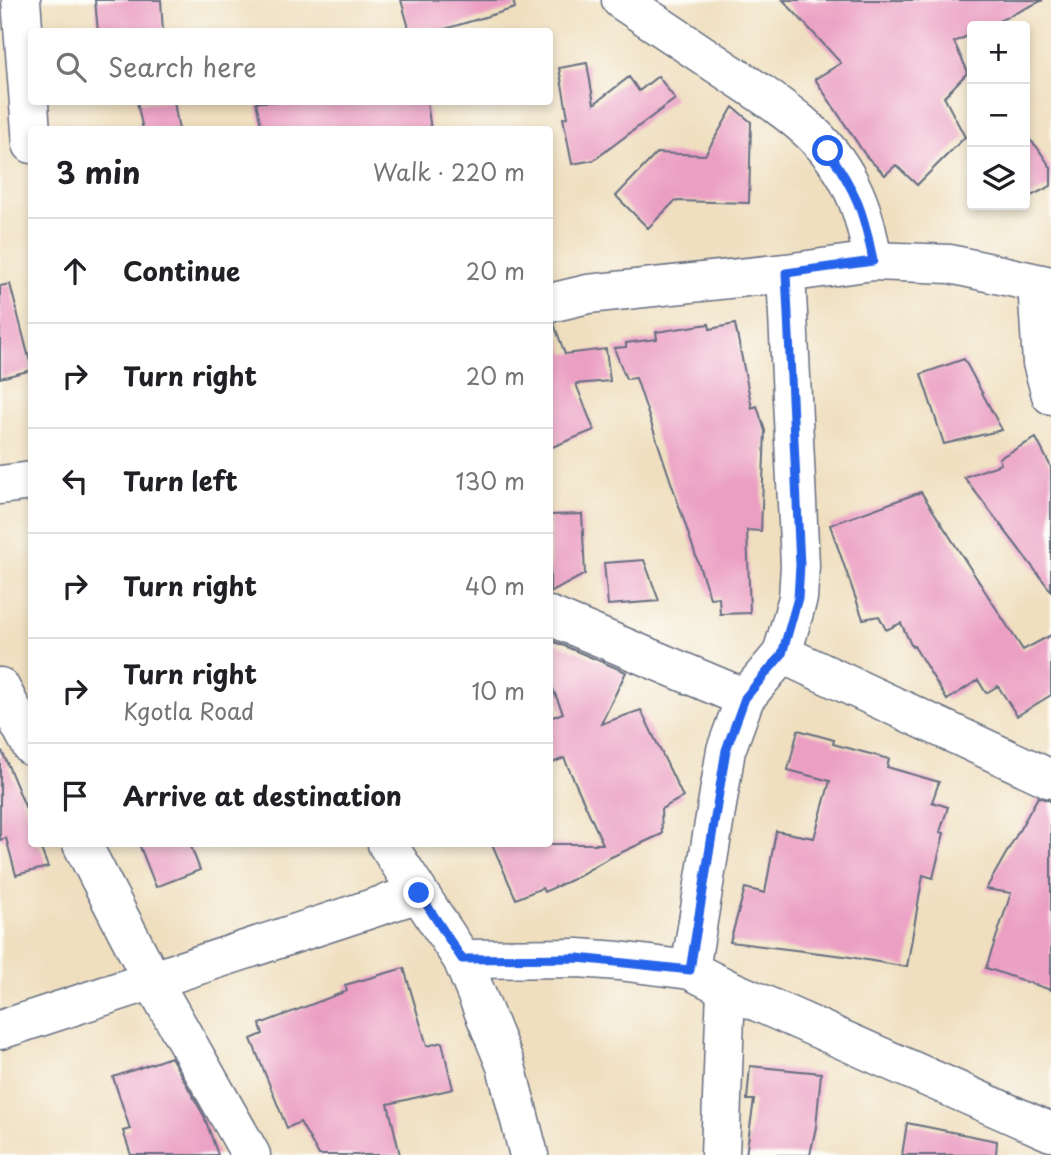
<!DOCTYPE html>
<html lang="en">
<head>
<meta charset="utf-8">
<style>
  body { margin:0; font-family:"Playpen Sans",sans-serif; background:#f6f6f6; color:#202124 }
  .controls { position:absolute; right:21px; top:21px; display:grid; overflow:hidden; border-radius:7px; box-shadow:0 4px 10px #0003 }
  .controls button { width:63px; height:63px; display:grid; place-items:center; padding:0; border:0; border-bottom:2px solid #e0e0e0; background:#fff; color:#202124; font:35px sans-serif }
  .stop { position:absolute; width:21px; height:21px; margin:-16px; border:5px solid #2563eb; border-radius:50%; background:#fff }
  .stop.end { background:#2563eb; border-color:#fff; box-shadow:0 2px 7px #0008 }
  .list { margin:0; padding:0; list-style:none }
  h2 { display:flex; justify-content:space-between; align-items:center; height:91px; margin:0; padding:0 28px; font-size:30px }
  h2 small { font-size:23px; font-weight:400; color:#757577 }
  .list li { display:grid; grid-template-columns:46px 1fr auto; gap:21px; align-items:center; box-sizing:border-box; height:105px; padding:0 28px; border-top:2px solid #e0e0e0 }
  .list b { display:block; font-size:26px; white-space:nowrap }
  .list p { margin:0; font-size:23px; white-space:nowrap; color:#757577 }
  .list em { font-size:23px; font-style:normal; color:#757577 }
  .icon { flex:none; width:38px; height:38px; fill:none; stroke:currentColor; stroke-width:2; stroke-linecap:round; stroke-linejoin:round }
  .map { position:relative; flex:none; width:1051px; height:1155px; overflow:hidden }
  .search { position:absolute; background:#fff; box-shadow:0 4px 10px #0003; left:28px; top:28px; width:525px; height:77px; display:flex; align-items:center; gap:18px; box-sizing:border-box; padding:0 24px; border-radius:7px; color:#757577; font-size:26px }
  .panel { position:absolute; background:#fff; box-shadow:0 4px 10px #0003; left:28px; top:126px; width:525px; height:721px; border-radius:7px }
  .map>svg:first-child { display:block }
  .building { fill:#eb9fc3 }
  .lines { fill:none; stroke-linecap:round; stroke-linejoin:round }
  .street-casing { stroke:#656d80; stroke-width:41 }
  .street { stroke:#fff; stroke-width:38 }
  .route { stroke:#2563eb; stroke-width:9 }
</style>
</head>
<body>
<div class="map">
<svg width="1051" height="1155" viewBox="0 0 1051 1155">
  <rect width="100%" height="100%" fill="#fdfcf7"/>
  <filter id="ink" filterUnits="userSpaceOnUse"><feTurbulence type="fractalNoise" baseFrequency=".0143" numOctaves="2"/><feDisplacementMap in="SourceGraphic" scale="14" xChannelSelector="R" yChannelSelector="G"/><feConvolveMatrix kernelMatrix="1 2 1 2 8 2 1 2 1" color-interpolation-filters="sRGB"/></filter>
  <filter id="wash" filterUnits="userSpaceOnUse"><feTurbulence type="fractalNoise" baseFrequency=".00686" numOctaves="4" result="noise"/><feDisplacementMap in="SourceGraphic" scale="28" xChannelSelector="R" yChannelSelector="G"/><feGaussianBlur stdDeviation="1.57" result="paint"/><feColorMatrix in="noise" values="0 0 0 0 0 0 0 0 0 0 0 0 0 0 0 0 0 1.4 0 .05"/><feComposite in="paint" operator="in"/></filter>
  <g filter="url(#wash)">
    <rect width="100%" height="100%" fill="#efdfbf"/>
    <g id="blocks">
      <!-- building -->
      <path class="building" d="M95,0H161L163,32H98Z
        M401,0H513L515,8L435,32H410Z
        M783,0H1043L988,26H972V34L954,42L968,72L944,97L965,137L917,185L896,165L885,175L866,156L815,79L841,63Z
        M587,63L594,104L629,77L639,91L658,76L675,99L594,160L572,164L563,118L568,117L559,68Z
        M137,102H174L179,130H143Z
        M256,102H427L431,130H262Z
        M733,107L751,122L749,203L675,201L648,228L616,196L657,153L705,155Z
        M1025,135L1037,147L1051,168V186L1025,199Z
        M10,284L32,370L0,378V286Z
        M550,324H554L565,354L606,349L610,381L576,384L594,430L550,448Z
        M709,324L710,329L735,324L752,408L757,406L765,431L761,531L747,530L750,613L720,614L719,597L710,598L636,378L626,379L614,348L626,347V343L657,339L656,332Z
        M964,359L1002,430L944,444L921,374Z
        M1036,438L1051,467V591L964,477L1001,464L999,458Z
        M921,492L1023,650L1051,635V695L1017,716L998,686L986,693L978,680L947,700L914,646L912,647L901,623L886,630L879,616L863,619L830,525Z
        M582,514L585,574L550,593V515Z
        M644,560L659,601L608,605L604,563Z
        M550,640L626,672L601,724L641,710L683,797L661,809L662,834L609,858L571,880L544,892L542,888L516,899L492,844H603L564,758L550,764V718L563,713L550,682Z
        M798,730L834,740L833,744L889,759L887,767L939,782L932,802L948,807L940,832L944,833L933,878L923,875L907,967L844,956L730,942L745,888L765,893L776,831L814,838L830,781L788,770Z
        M0,751H2L32,823V844H39L48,867L16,875L6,838L0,840Z
        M1038,797L1051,801V990L986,968L1011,893L986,889Z
        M139,844H190L200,870L156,887Z
        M404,968L427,1046L442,1042L453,1089L388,1104L400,1155H319L300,1122L287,1128L251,1039L263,1034L260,1024L347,991L345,985Z
        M171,1057L204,1116L218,1155H131L123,1131L130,1129L113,1077Z
        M750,1066L821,1073L816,1127L810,1155H746L754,1100H747Z
        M907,1123L997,1141L996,1155H902Z"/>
    </g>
  </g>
  <g filter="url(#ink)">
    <use href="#blocks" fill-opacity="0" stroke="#656d80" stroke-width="2"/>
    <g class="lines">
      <!-- street casing -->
      <g class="street-casing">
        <path id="street" d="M21,0L32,144
          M621,0C655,23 690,46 724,69C771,100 825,132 850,184C863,209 868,234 873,261
          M1037,283L1042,363L1051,395
          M550,303L588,294L786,273L873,261L950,264L1051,286
          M0,485L32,481
          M550,616L745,698
          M782,654L1051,779
          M0,687L32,747
          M82,844L152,980L251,1155
          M387,844L462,959L506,1066L529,1155
          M462,959L578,958L619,961L690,970L726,988L1051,1132
          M690,970L726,750L745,698L782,654L798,598L800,565L786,273
          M0,1030L419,893
          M720,1155L726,988"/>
      </g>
      <!-- street -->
      <use href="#street" class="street"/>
    </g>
  </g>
  <g class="lines" filter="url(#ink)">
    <!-- route -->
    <path class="route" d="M419,893L462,959L578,958L690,970L726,750L745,698L782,654L798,598L800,565L786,273L873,261C864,212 856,191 828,151"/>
  </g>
</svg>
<div class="controls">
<button>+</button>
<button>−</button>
<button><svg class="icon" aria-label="layers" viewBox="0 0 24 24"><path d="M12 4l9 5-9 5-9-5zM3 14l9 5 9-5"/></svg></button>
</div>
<div class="stop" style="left:828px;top:151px"></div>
<div class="stop end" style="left:419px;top:893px"></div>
<div class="search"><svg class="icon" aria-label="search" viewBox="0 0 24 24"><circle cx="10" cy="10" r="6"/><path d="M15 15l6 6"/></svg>Search here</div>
<section class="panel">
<h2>3 min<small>Walk · 220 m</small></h2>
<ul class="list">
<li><svg class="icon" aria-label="ahead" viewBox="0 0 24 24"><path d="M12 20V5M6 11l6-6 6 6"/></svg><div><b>Continue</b></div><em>20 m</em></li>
<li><svg class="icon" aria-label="right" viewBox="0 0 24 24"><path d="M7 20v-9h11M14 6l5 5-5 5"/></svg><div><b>Turn right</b></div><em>20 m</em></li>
<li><svg class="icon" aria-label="left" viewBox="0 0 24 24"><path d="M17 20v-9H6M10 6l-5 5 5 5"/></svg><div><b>Turn left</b></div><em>130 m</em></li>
<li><svg class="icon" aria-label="right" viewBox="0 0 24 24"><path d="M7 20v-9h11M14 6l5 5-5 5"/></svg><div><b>Turn right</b></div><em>40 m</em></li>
<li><svg class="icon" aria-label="right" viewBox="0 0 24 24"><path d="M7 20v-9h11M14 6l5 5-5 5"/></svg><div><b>Turn right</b><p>Kgotla Road</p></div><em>10 m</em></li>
<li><svg class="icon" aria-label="arrive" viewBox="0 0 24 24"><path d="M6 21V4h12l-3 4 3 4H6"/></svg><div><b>Arrive at destination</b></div></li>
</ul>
</section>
</div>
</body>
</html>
